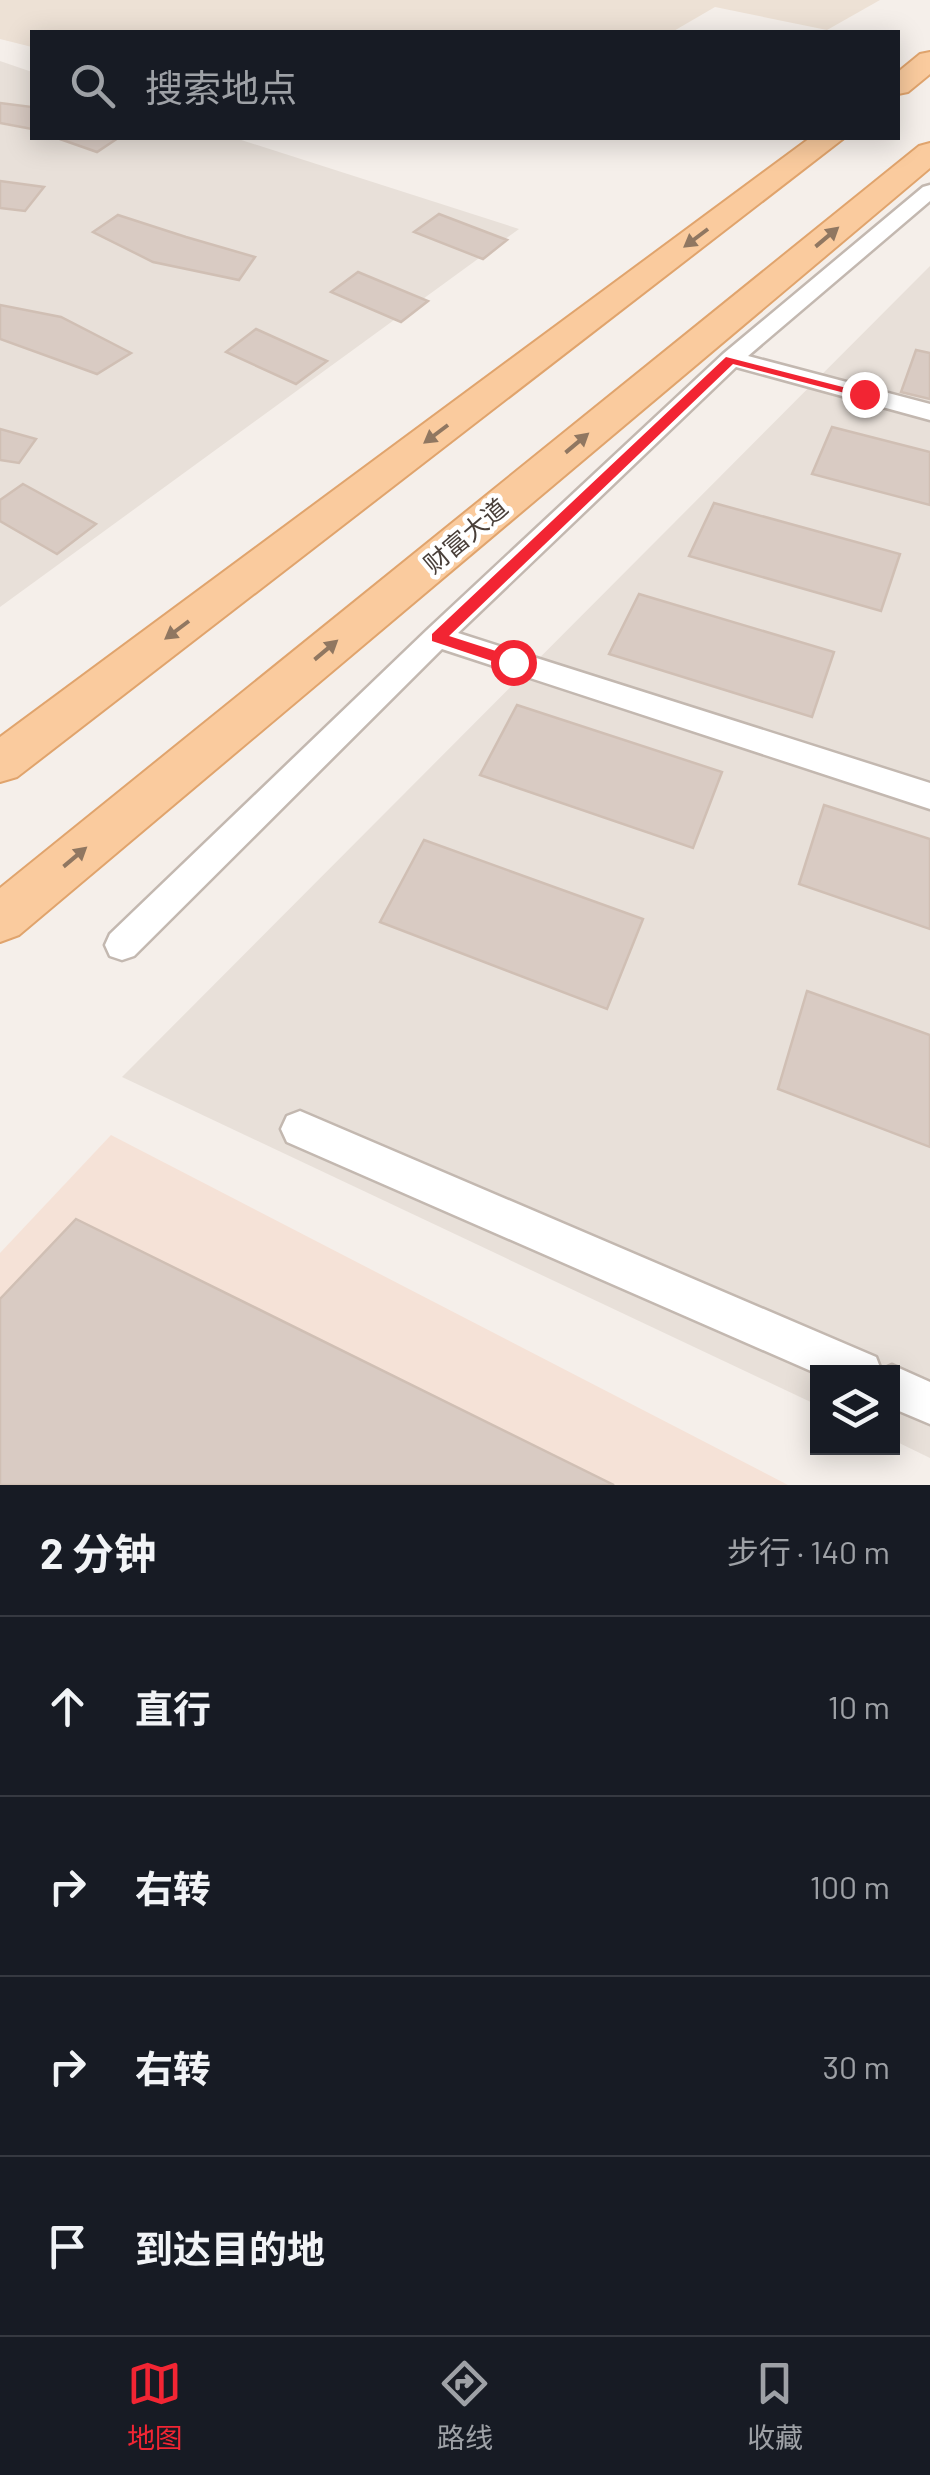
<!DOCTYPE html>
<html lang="zh">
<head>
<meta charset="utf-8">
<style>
  body { margin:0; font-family:Barlow,"Noto Sans SC",sans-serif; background:#242831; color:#f1f3f6 }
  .controls { position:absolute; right:30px; bottom:30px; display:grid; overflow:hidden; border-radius:0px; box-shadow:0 5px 25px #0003 }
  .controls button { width:90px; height:90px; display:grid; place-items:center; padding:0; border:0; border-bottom:2px solid #363941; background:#171b24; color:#f1f3f6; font:50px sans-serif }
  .stop { position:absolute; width:30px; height:30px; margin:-22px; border:8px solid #f22533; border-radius:50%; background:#fff }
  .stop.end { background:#f22533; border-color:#fff; box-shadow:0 2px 10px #0008 }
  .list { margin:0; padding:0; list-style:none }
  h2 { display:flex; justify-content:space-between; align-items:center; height:130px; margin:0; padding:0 40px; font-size:42px }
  h2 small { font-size:32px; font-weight:400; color:#9ea1a6 }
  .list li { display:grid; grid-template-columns:65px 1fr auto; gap:30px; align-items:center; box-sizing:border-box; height:180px; padding:0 40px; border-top:2px solid #363941 }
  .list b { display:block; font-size:38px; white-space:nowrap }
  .list em { font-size:32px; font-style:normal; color:#9ea1a6 }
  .icon { flex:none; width:55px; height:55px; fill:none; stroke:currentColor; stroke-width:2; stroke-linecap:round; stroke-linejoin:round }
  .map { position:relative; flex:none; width:930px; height:1485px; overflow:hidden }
  .search { position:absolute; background:#171b24; box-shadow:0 5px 25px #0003; left:30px; right:30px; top:30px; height:110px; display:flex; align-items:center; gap:25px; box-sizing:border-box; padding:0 35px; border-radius:0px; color:#9ea1a6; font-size:38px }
  .sheet { height:850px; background:#171b24 }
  nav { display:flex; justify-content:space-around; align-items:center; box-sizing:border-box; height:140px; border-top:2px solid #363941; background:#171b24; font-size:28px; color:#9ea1a6 }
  nav a { display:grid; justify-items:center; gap:5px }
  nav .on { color:#f22533 }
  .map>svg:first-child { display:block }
  .residential { fill:#e8e0d9 }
  .commercial { fill:#f5e2d7 }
  .education { fill:#ede1d5 }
  .building { fill:#d9cbc3; stroke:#d0bfb4; stroke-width:2.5 }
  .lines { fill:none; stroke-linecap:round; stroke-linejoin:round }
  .street-casing { stroke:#c3b8b0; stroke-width:5 }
  .primary-casing { stroke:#e0a46d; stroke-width:4 }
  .street { fill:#fff; fill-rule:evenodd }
  .primary { fill:#facb9e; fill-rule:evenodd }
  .oneway { fill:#907761 }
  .route { fill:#f22533 }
  .labels { text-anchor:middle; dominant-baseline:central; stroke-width:9; stroke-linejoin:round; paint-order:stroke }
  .street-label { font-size:25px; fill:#493f39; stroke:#fff }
</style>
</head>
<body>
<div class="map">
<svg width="930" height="1485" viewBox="0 0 930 1485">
  <rect width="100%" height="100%" fill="#f5efea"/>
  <!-- residential -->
  <path class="residential" d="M0,61L32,72V138H235L519,229L0,607Z
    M930,266V1458L893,1440L892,1372H818L817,1405L122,1077Z"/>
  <!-- commercial -->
  <path class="commercial" d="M111,1135L788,1485H0V1253Z"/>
  <!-- education -->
  <path class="education" d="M0,0H880L827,30L715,7L672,32H32V47L0,39Z"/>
  <!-- building -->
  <path class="building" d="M0,103L32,107V129L0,123Z
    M57,138H118L97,152Z
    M0,181L44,187L25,211L0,208Z
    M439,214L507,240L483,259L414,232Z
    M118,215L186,237L255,257L239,280L153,262L93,232Z
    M358,272L428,301L401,322L331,292Z
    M0,305L61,317L131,353L97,374L0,339Z
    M256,329L327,361L296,384L226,352Z
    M916,350L930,353V399L901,392Z
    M832,427L930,452V505L812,474Z
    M0,429L36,439L19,463L0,460Z
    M23,484L96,524L57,554L0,521V500Z
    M714,503L900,554L881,611L689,556Z
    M639,594L834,652L812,717L609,654Z
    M517,705L722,772L693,848L480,775Z
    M824,805L930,839V929L799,884Z
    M424,840L643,919L607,1009L380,922Z
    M807,991L930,1035V1147L778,1089Z
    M76,1219L614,1485H0V1299Z"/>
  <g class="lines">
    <!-- street casing -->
    <g class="street-casing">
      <path id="street" d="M930,185V201L748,356L930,404V420L736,367L458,633L930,783V809L442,649L134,956L122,960L110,956L105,945L110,934L427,630L723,354L923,187Z
        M300,1111L876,1357L881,1370L892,1365L930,1382V1424L892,1408V1372L818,1374L287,1142L281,1129L287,1116Z"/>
    </g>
    <!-- primary casing -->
    <g class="primary-casing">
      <path id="primary" d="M930,52V74L908,92L898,94V72L920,54Z
        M810,138H844L17,777L0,782V737Z
        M930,143V168L19,935L0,942V888L919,146Z"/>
    </g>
    <!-- street -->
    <use href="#street" class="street"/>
    <!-- primary -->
    <use href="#primary" class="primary"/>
  </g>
  <!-- one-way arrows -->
  <defs><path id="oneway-solid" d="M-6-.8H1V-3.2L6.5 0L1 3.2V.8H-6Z" transform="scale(2.5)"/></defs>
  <g class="oneway">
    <use href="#oneway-solid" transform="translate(827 237) rotate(-40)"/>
    <use href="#oneway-solid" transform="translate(696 238) rotate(143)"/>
    <use href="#oneway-solid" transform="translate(436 434) rotate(143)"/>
    <use href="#oneway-solid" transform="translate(577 443) rotate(-40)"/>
    <use href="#oneway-solid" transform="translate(177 630) rotate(143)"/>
    <use href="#oneway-solid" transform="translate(326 650) rotate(-40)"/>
    <use href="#oneway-solid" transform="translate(75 857) rotate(-40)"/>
  </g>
  <!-- route -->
  <path class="route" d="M726,357L870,394L864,398L733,364L449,636L518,658V666L513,668L432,641V634Z"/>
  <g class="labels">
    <!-- street labels -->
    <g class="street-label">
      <text transform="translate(465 535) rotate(-40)">财富大道</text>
    </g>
  </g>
</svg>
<div class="controls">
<button><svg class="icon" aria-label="layers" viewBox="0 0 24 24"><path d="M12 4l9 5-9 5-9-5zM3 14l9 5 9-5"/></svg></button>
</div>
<div class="stop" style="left:513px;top:662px"></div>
<div class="stop end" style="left:864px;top:394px"></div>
<div class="search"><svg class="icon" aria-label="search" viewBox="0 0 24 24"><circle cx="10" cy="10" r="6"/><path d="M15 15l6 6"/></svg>搜索地点</div>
</div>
<section class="sheet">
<h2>2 分钟<small>步行 · 140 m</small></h2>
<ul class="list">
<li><svg class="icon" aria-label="ahead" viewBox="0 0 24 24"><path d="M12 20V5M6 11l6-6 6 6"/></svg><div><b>直行</b></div><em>10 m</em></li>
<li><svg class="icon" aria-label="right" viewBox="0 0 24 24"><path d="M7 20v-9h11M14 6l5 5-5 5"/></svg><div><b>右转</b></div><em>100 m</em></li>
<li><svg class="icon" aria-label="right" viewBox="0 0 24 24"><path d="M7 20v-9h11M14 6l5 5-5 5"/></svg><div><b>右转</b></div><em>30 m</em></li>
<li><svg class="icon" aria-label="arrive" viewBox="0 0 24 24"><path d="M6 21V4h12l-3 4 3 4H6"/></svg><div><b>到达目的地</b></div></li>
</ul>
</section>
<nav>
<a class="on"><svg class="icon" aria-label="map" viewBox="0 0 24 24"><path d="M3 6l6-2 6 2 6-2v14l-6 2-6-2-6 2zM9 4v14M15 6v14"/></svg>地图</a>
<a><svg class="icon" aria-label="directions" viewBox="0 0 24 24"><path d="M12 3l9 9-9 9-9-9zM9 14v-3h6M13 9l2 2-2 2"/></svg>路线</a>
<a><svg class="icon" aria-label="saved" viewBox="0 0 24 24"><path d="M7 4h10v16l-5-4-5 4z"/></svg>收藏</a>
</nav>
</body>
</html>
